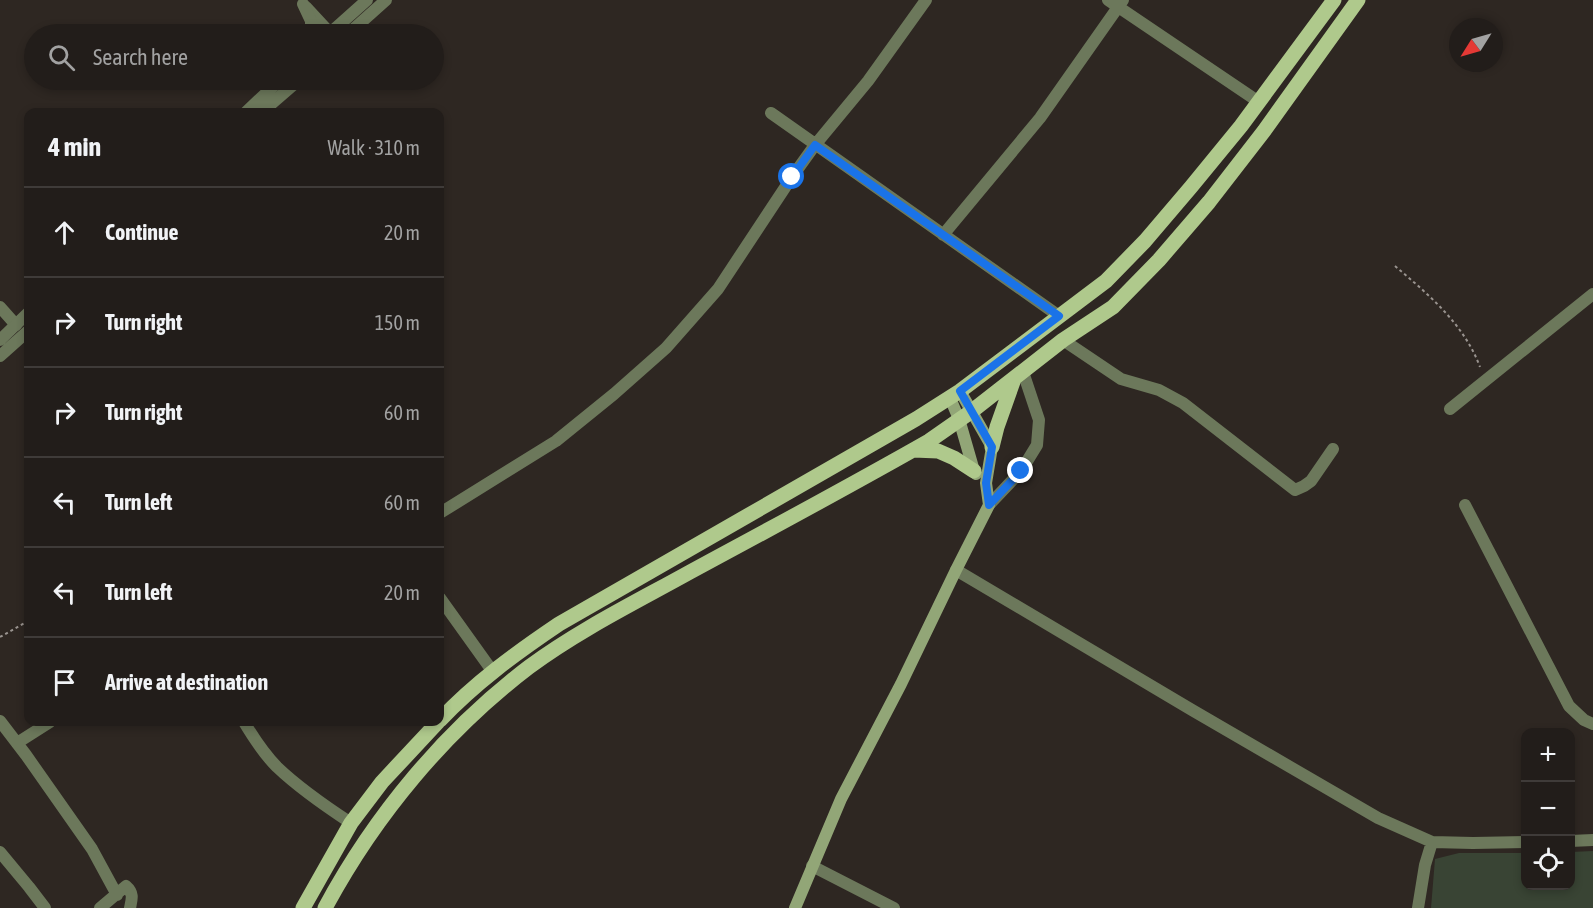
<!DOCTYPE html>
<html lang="en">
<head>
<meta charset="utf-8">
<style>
  body { margin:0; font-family:"Asap Condensed",sans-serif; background:#2e2a27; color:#f1f3f6 }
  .controls { position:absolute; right:18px; bottom:18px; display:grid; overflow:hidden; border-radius:12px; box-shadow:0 3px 9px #0003 }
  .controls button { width:54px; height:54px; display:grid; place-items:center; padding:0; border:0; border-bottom:2px solid #3f3b39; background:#221d1a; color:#f1f3f6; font:30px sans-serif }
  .compass { position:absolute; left:1449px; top:18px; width:54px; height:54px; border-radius:50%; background:#221d1a; box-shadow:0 3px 9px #0003; rotate:233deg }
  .stop { position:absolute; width:18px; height:18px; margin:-14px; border:4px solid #1a73e8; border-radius:50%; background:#fff }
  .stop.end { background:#1a73e8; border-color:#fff; box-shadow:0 2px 6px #0008 }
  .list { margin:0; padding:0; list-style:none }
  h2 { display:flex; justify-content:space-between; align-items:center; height:78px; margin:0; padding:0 24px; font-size:26px }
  h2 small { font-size:20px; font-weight:400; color:#a2a2a2 }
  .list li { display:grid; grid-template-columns:39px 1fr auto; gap:18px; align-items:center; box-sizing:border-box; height:90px; padding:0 24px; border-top:2px solid #3f3b39 }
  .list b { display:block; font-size:22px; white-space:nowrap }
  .list em { font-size:20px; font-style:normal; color:#a2a2a2 }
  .icon { flex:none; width:33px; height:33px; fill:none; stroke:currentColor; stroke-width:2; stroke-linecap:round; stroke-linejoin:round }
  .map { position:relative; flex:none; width:1593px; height:908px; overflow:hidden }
  .search { position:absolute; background:#221d1a; box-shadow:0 3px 9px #0003; left:24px; top:24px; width:420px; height:66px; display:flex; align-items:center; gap:15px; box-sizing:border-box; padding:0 21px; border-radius:33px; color:#a2a2a2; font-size:22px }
  .panel { position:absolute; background:#221d1a; box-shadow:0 3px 9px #0003; left:24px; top:108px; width:420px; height:618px; border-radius:12px }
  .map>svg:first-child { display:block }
  .green { fill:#394434 }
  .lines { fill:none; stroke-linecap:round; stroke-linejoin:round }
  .path { stroke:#99938f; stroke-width:2; stroke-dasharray:3 3; stroke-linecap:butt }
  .minor { stroke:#6c785b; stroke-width:12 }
  .tertiary { stroke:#6c785b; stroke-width:12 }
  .secondary { stroke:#92a677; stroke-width:12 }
  .primary { stroke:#afc98c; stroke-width:15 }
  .route { stroke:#1a73e8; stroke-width:8 }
</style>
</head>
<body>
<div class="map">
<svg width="1593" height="908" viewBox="0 0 1593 908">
  <rect width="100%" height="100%" fill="#2e2722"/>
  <!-- green -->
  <path class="green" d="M1593,851V908H1431L1435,859L1459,853H1525L1526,886H1570L1571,852Z"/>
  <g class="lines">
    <!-- path -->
    <path class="path" d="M1395,266C1429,295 1464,324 1480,367
      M0,637L28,621"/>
    <!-- minor -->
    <path class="minor" d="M1108,0L1259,102
      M306,7L331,34
      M771,113L1059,316
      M943,235L1040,118L1123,0
      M0,307L16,325
      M1063,340L1121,379L1159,390L1183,403L1295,490L1304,486L1311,481L1333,449
      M1450,409L1593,294
      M989,505L1021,471L1037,445L1039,420L1023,372
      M1465,505L1569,706L1584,720L1593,724
      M440,513L556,441L614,394L666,348L718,289L792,177L815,145L868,81L926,0
      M956,570L1192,710L1378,818L1432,842L1473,843L1526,842
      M440,598L493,672
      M0,721L26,755L92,849L117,895
      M244,722C253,737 264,754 277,767C299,788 325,806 351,823
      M17,743L50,722
      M1570,841L1593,840
      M0,852L29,887L45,908
      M812,866L894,908
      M100,908L126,886C134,893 132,899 130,908
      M1418,908L1425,865L1432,842"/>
    <!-- tertiary -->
    <path class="tertiary" d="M303,4L311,21V34
      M329,34L367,0
      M348,34L386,0
      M246,112L280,80
      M262,112L299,80
      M0,340L28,313
      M0,356L28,331"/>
    <!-- secondary -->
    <path class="secondary" d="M950,398L959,419L974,471L976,474
      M795,908L841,799L901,684L956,570L989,505L986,483L992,447L960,391"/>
    <!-- primary -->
    <path class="primary" d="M992,447L997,427L1014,379
      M914,450L938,451L954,458L974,471
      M440,720C475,683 516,653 559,624L916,419L960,391L1106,281L1145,241L1191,187L1241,126L1334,0
      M303,908L351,823L382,782L438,722
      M325,908C375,815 445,731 529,667C579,630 636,602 690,572C770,529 850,486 929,441L972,411L1063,340L1113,307L1159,260L1209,202L1264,131L1358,0"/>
  </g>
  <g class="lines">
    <!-- route -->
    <path class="route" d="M792,177L815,145L1059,316L960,391L992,447L986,483L989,505L1021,471"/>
  </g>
</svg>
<div class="controls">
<button>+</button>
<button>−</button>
<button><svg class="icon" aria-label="locate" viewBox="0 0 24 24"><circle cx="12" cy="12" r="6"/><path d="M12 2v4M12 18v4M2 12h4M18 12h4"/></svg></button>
</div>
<svg class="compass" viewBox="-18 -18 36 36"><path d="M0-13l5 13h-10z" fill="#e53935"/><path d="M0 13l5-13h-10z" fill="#a2a2a2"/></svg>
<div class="stop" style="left:792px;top:177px"></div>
<div class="stop end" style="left:1021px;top:471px"></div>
<div class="search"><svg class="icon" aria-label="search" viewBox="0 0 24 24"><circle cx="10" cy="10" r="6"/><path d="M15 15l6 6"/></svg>Search here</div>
<section class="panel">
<h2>4 min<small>Walk · 310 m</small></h2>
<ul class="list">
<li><svg class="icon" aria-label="ahead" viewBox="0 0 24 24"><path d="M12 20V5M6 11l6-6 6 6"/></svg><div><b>Continue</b></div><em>20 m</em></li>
<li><svg class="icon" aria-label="right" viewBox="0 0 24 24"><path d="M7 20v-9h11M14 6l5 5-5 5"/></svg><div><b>Turn right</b></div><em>150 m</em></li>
<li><svg class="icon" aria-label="right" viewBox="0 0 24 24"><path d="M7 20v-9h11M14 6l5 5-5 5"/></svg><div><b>Turn right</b></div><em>60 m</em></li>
<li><svg class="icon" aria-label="left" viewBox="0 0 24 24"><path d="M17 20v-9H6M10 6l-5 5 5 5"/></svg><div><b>Turn left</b></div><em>60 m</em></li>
<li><svg class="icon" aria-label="left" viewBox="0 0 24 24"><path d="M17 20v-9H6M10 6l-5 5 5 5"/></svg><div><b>Turn left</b></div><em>20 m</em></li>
<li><svg class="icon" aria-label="arrive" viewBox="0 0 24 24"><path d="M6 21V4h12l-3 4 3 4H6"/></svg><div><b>Arrive at destination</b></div></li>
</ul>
</section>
</div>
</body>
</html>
